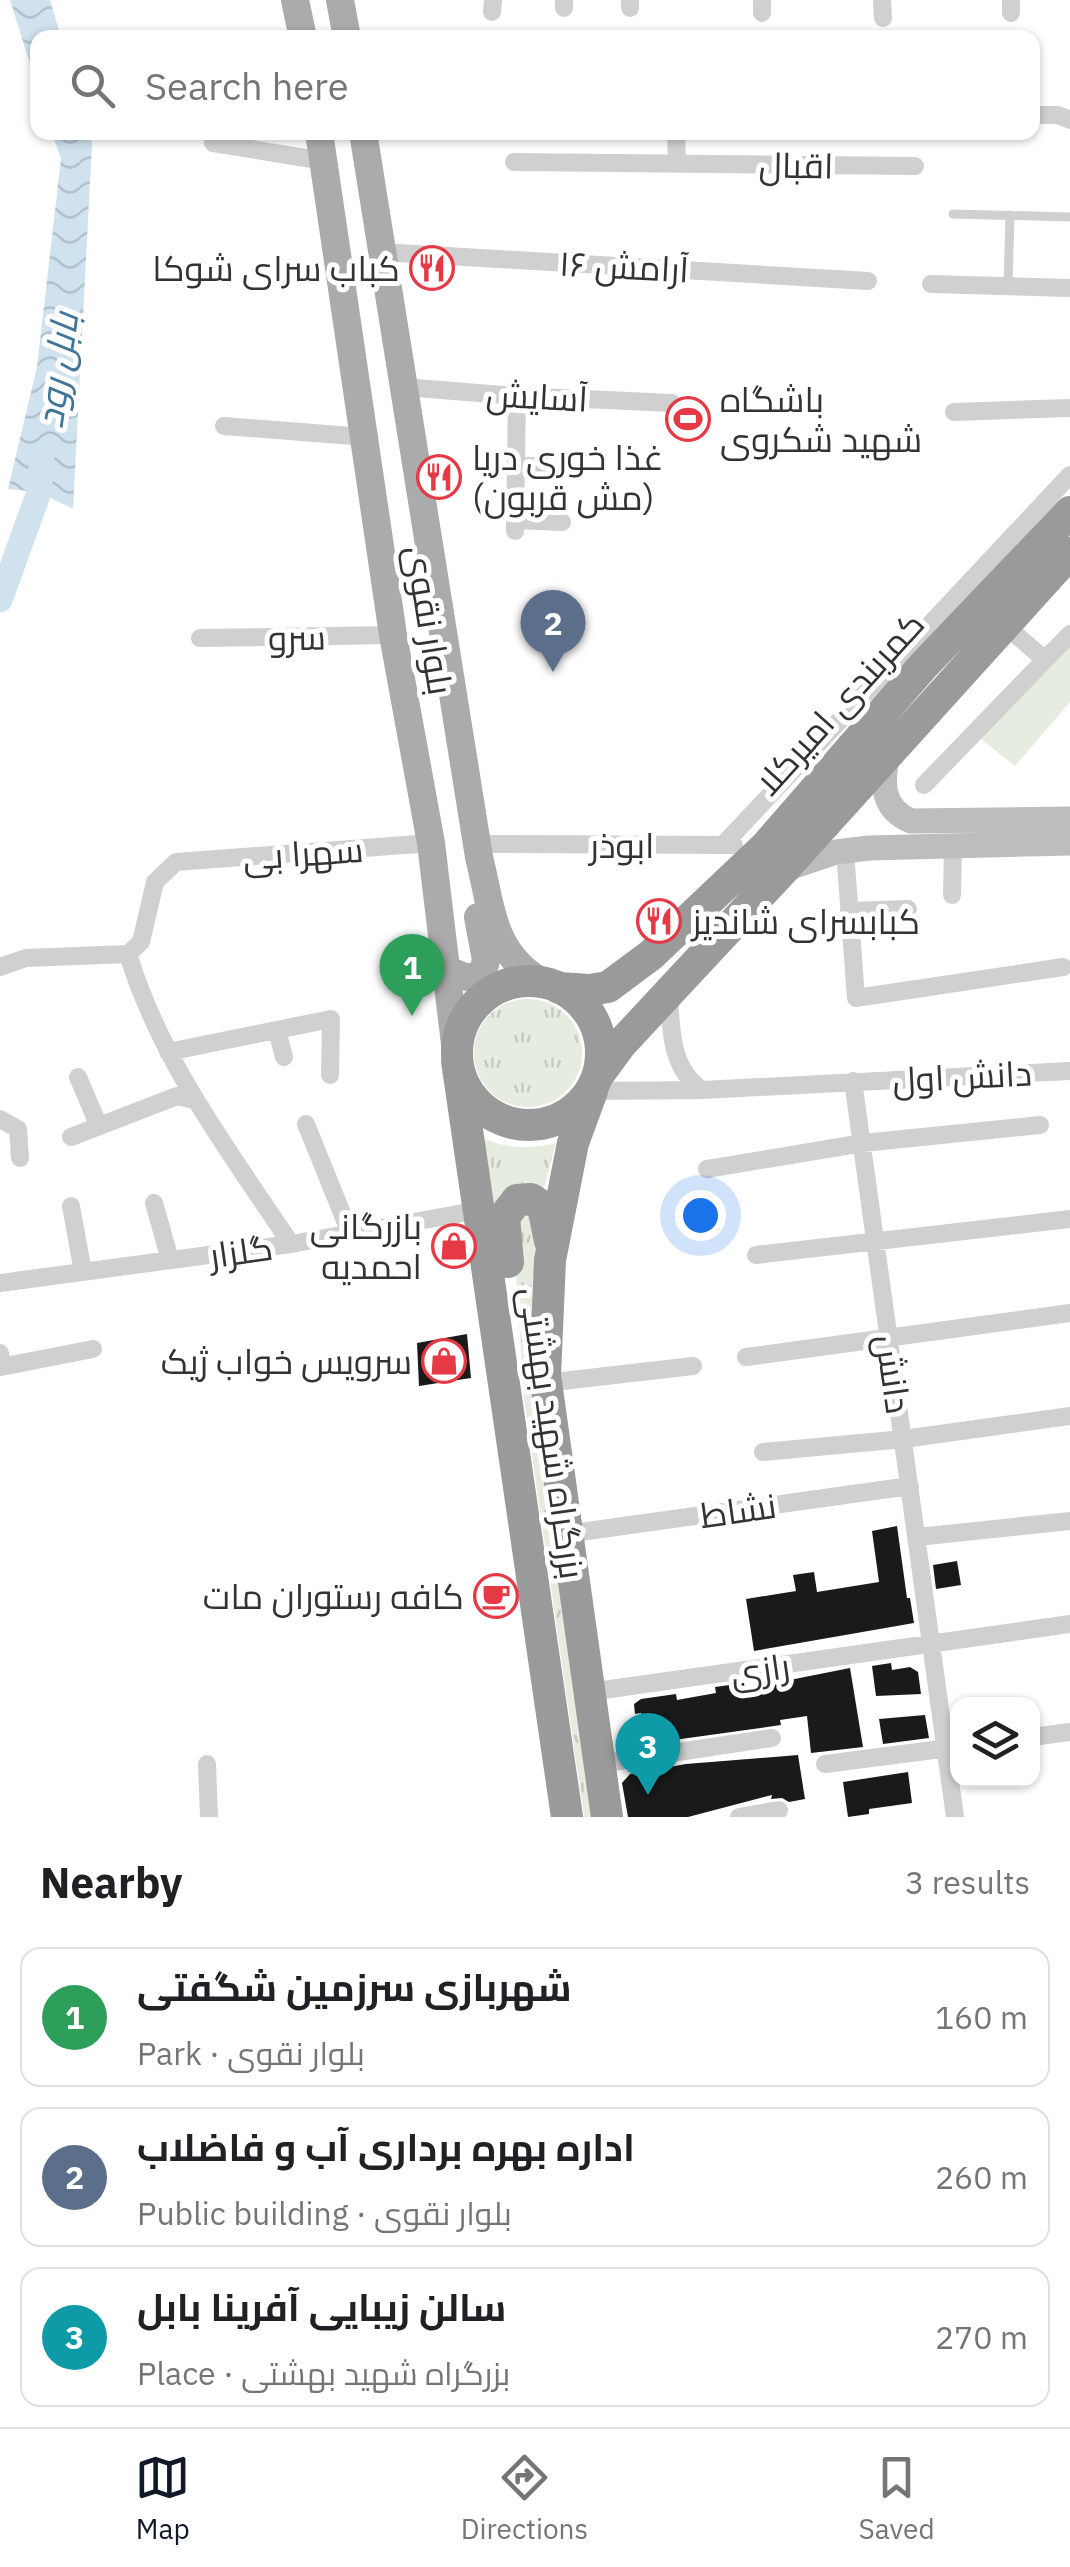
<!DOCTYPE html>
<html lang="en">
<head>
<meta charset="utf-8">
<style>
  body { margin:0; font-family:"IBM Plex Sans",Cairo,sans-serif; background:#f2f2f2; color:#202124 }
  .controls { position:absolute; right:30px; bottom:30px; display:grid; overflow:hidden; border-radius:20px; box-shadow:0 2px 8px #0004 }
  .controls button { width:90px; height:90px; display:grid; place-items:center; padding:0; border:0; border-bottom:2px solid #e0e0e0; background:#fff; color:#202124; font:50px sans-serif }
  .you { position:absolute; left:700px; top:1215px; width:35px; height:35px; margin:-25px; border:8px solid #fff; border-radius:50%; background:#1a73e8; box-shadow:0 0 0 15px #1a73e833 }
  .badge { display:grid; place-items:center; width:65px; height:65px; border-radius:50%; background:#111827; color:#fff; font-size:32px; font-weight:700 }
  .pin { position:absolute; translate:-50% -82px; filter:drop-shadow(0 2px 5px #0008) }
  .pin::after { content:''; position:absolute; top:52px; width:35px; height:30px; background:inherit; clip-path:polygon(0 0,100% 0,50% 100%) }
  .list { margin:0; padding:0; list-style:none }
  h2 { display:flex; justify-content:space-between; align-items:center; height:130px; margin:0; padding:0 40px; font-size:42px }
  h2 small { font-size:32px; font-weight:400; color:#757577 }
  .list li { display:grid; grid-template-columns:65px 1fr auto; gap:30px; align-items:center; box-sizing:border-box; height:140px; margin:0 20px 20px; padding:0 20px; border:2px solid #e0e0e0; border-radius:20px }
  .list b { display:block; font-size:38px; white-space:nowrap }
  .list p { margin:0; font-size:32px; white-space:nowrap; color:#757577 }
  .list em { font-size:32px; font-style:normal; color:#757577 }
  .icon { flex:none; width:55px; height:55px; fill:none; stroke:currentColor; stroke-width:2; stroke-linecap:round; stroke-linejoin:round }
  .map { position:relative; flex:none; width:1070px; height:1817px; overflow:hidden }
  .search { position:absolute; background:#fff; box-shadow:0 2px 8px #0004; left:30px; right:30px; top:30px; height:110px; display:flex; align-items:center; gap:25px; box-sizing:border-box; padding:0 35px; border-radius:20px; color:#757577; font-size:38px }
  .sheet { height:610px; background:#fff }
  nav { display:flex; justify-content:space-around; align-items:center; box-sizing:border-box; height:140px; border-top:2px solid #e0e0e0; background:#fff; font-size:28px; color:#757577 }
  nav a { display:grid; justify-items:center; gap:5px }
  nav .on { color:#111827 }
  .map>svg:first-child { display:block }
  .grass { fill:url(#grass-tufts) }
  .park { fill:#e6ecdf }
  .water { fill:url(#water-waves) }
  .lines { fill:none; stroke-linecap:round; stroke-linejoin:round }
  .river { stroke:#cfe2ee; stroke-width:25 }
  .building { fill:#1a1a1a }
  .lane { stroke:#d0d0d0; stroke-width:9 }
  .street { stroke:#d0d0d0; stroke-width:18 }
  .secondary { stroke:#bdbdbd; stroke-width:25 }
  .primary { stroke:#ababab; stroke-width:28 }
  .highway { stroke:#9a9a9a; stroke-width:32 }
  .labels { text-anchor:middle; dominant-baseline:central; stroke-width:10; stroke-linejoin:round; paint-order:stroke }
  .street-label { font-size:35px; fill:#333; stroke:#fff }
  .poi-label { font-size:35px; fill:#333; stroke:#fff; text-anchor:end }
  .water-label { font-size:38px; font-style:italic; fill:#3f7597; stroke:#fff }
</style>
</head>
<body>
<div class="map">
<svg width="1070" height="1817" viewBox="0 0 1070 1817">
  <defs>
    <pattern id="grass-tufts" width="24" height="20" patternUnits="userSpaceOnUse" patternTransform="scale(2.5)"><rect width="24" height="20" fill="#e6ecdf"/><path d="M3 7l-1-3M5 7V3M7 7l1-3M15 17l-1-3M17 17v-4M19 17l1-3" fill="none" stroke="#c6cbc0"/></pattern>
    <pattern id="water-waves" width="16" height="10" patternUnits="userSpaceOnUse" patternTransform="scale(2.5)"><rect width="16" height="10" fill="#cfe2ee"/><path d="M0 5q4-4 8 0t8 0" fill="none" stroke="#b2c2cd"/></pattern>
  </defs>
  <rect width="100%" height="100%" fill="#fff"/>
  <!-- grass -->
  <path class="grass" d="M474 1053a54 54 0 1 1 108 0a54 54 0 1 1-108 0Z
    M482,1137C503,1149 533,1149 556,1143L543,1192L496,1213Z
    M519,1213L535,1217L536,1256L532,1287L534,1406L592,1817H584L524,1399L513,1225Z"/>
  <!-- park -->
  <path class="park" d="M1070,631V702L1015,766L976,735Z"/>
  <!-- water -->
  <path class="water" d="M10,0H50L61,37L38,38L37,86Z
    M52,133H88L92,144L73,509L39,492L8,489L37,367L61,159Z"/>
  <g class="lines">
    <!-- river -->
    <path class="river" d="M0,600L39,492L42,457"/>
  </g>
  <!-- building -->
  <path class="building" d="M467,1334L471,1378L419,1386L417,1343Z
    M897,1526L907,1598H910L914,1623L754,1651L746,1599L796,1591L793,1575L814,1572L817,1592L879,1582L872,1531Z
    M957,1561L961,1585L936,1589L933,1565Z
    M891,1663L892,1670L910,1667L918,1672L921,1694L876,1696L872,1666Z
    M850,1668L863,1747L811,1753L807,1716L780,1720L781,1725L645,1744L641,1713L635,1714L634,1704L641,1699L676,1694L677,1700L716,1693L715,1687L744,1683L745,1689Z
    M925,1715L929,1738L883,1744L879,1719Z
    M798,1755L805,1799L789,1802L782,1798L771,1799L772,1795L688,1817H628L622,1783L630,1774L686,1764Z
    M908,1772L912,1803L869,1809V1814L848,1817L843,1782Z"/>
  <g class="lines">
    <!-- lane -->
    <path class="lane" d="M953,214L1070,217
      M1008,286L1010,215"/>
    <!-- street -->
    <path class="street" d="M630,0V8
      M762,0V13
      M882,0L883,18
      M1011,0V13
      M564,8V0
      M492,12L493,0
      M1032,115H1058L1070,120
      M676,132L677,164
      M213,143L324,161
      M514,162L915,166
      M381,252L868,281
      M931,284L1070,288
      M403,387L517,396L672,403
      M954,412L1070,408
      M224,426L365,437
      M516,465L550,467
      M515,520L562,522
      M515,531L517,396
      M1005,625L1045,660
      M200,638L393,635
      M924,785L1070,634
      M479,844L734,845
      M723,845L1070,475
      M845,851L856,998L1063,967
      M952,895L953,846
      M849,911L908,909
      M128,954C161,1062 229,1151 291,1244
      M0,967L26,958L128,954L141,942L155,882L176,862L431,843
      M277,1030L284,1057
      M168,1052L331,1019L330,1075
      M78,1077L98,1124
      M853,1081L955,1817
      M702,1090L1070,1071
      M592,1091L702,1090C670,1068 671,1029 669,994
      M0,1119L18,1129L20,1158
      M306,1124L350,1233
      M71,1137L177,1096L194,1100
      M707,1169L863,1143L1040,1125
      M154,1203L170,1260
      M71,1206L83,1272
      M756,1255L1070,1219
      M0,1283L291,1244L480,1210
      M0,1353L1,1367L93,1349
      M746,1357L1070,1313
      M545,1383L693,1366
      M763,1452L904,1439L1070,1416
      M566,1534L910,1486
      M917,1537L1070,1521
      M589,1692L1070,1624
      M1032,1737L1070,1732
      M207,1764L209,1817
      M599,1764L772,1738
      M825,1764L957,1747
      M739,1817L779,1810"/>
    <!-- secondary -->
    <path class="secondary" d="M888,752C882,781 880,808 911,821L1070,819
      M783,870L836,852L869,848L1070,843"/>
    <!-- primary -->
    <path class="primary" d="M295,0L303,38
      M340,0L347,38
      M319,132L393,635L431,843L457,1061
      M363,132L479,857C492,909 492,955 544,983
      M446,969C460,975 470,982 483,972L486,960L478,917"/>
    <!-- highway -->
    <path class="highway" d="M457 1053a72 72 0 1 1 144 0a72 72 0 1 1-144 0Z
      M559,988L589,990L608,987L651,955L766,846L923,666L1070,512
      M457,1061L567,1817
      M599,1074L621,1044L783,870L1070,553
      M592,1091L573,1143L550,1260L545,1375L607,1817
      M508,1262L504,1217L517,1200L531,1199L543,1207L550,1241"/>
  </g>
  <!-- icons -->
  <defs>
    <g id="restaurant-ring" transform="scale(2.25)"><circle r="9.5" fill="#fff" stroke="#e63946" stroke-width="1.5"/><path d="M-5-6h1v4h1v-4h1v4h1v-4h1v5L-1.5 .5V6h-2V.5L-5-1ZM5-6V6H3V1.5H1.5Q1.5-4 5-6Z" fill="#e63946"/></g>
    <g id="stadium-ring" transform="scale(2.25)"><circle r="9.5" fill="#fff" stroke="#e63946" stroke-width="1.5"/><path d="M0-5a6.5 5 0 1 0 0 10a6.5 5 0 1 0 0-10ZM-3.5-1.8h7v3.6h-7Z" fill="#e63946"/></g>
    <g id="shop-ring" transform="scale(2.25)"><circle r="9.5" fill="#fff" stroke="#e63946" stroke-width="1.5"/><path d="M-5-2.5h2.3a2.7 3.5 0 0 1 5.4 0H5L5.5 6h-11ZM-1.5-2.5h3a1.5 2.3 0 0 0-3 0Z" fill="#e63946"/></g>
    <g id="cafe-ring" transform="scale(2.25)"><circle r="9.5" fill="#fff" stroke="#e63946" stroke-width="1.5"/><path d="M-5.5-4.5H6V0H3Q3 3.5 0 3.5H-2.5Q-5.5 3.5-5.5 0ZM3-3.2v2h1.7v-2ZM-6 4.5H4V6H-6Z" fill="#e63946"/></g>
  </defs>
  <g fill-rule="evenodd">
    <use href="#restaurant-ring" x="432" y="268"/>
    <use href="#stadium-ring" x="688" y="419"/>
    <use href="#restaurant-ring" x="439" y="477"/>
    <use href="#restaurant-ring" x="659" y="921"/>
    <use href="#shop-ring" x="454" y="1246"/>
    <use href="#shop-ring" x="444" y="1361"/>
    <use href="#cafe-ring" x="496" y="1596"/>
  </g>
  <g class="labels">
    <!-- street labels -->
    <g class="street-label">
      <text transform="translate(796 165) rotate(1)">اقبال</text>
      <text transform="translate(624 266) rotate(3)">آرامش ۱۶</text>
      <text transform="translate(537 396) rotate(3)">آسایش</text>
      <text transform="translate(430 620) rotate(81)">بلوار نقوی</text>
      <text transform="translate(297 637) rotate(-1)">سرو</text>
      <text transform="translate(839 703) rotate(-48)">کمربندی امیرکلا</text>
      <text x="622" y="845">ابوذر</text>
      <text transform="translate(303 853) rotate(-4)">سهرا بی</text>
      <text transform="translate(962 1076) rotate(-3)">دانش اول</text>
      <text transform="translate(241 1251) rotate(-8)">گلزار</text>
      <text transform="translate(894 1374) rotate(82)">دانش</text>
      <text transform="translate(553 1433) rotate(82)">بزرگراه شهید بهشتی</text>
      <text transform="translate(738 1510) rotate(-8)">نشاط</text>
      <text transform="translate(760 1669) rotate(-8)">رازی</text>
    </g>
    <!-- poi labels -->
    <g class="poi-label">
      <text x="400" y="268">کباب سرای شوکا</text>
      <text x="720" y="399" text-anchor="start">باشگاه<tspan x="720" dy="40">شهید شکروی</tspan></text>
      <text x="472" y="457" text-anchor="start">غذا خوری دریا<tspan x="472" dy="40">(مش قربون)</tspan></text>
      <text x="692" y="921" text-anchor="start">کبابسرای شاندیز</text>
      <text x="422" y="1226">بازرگانی<tspan x="422" dy="40">احمدیه</tspan></text>
      <text x="412" y="1361">سرویس خواب ژیک</text>
      <text x="464" y="1596">کافه رستوران مات</text>
    </g>
    <!-- water labels -->
    <g class="water-label">
      <text transform="translate(56 370) rotate(-82)">بابل رود</text>
    </g>
  </g>
</svg>
<div class="controls">
<button><svg class="icon" aria-label="layers" viewBox="0 0 24 24"><path d="M12 4l9 5-9 5-9-5zM3 14l9 5 9-5"/></svg></button>
</div>
<div class="you"></div>
<div class="pin badge" style="left:412px;top:1016px;background:#2e9e5b">1</div>
<div class="pin badge" style="left:553px;top:672px;background:#5c6f8a">2</div>
<div class="pin badge" style="left:648px;top:1795px;background:#0f9aa8">3</div>
<div class="search"><svg class="icon" aria-label="search" viewBox="0 0 24 24"><circle cx="10" cy="10" r="6"/><path d="M15 15l6 6"/></svg>Search here</div>
</div>
<section class="sheet">
<h2>Nearby<small>3 results</small></h2>
<ul class="list">
<li><span class="badge" style="background:#2e9e5b">1</span><div><b>شهربازی سرزمین شگفتی</b><p>Park · بلوار نقوی</p></div><em>160 m</em></li>
<li><span class="badge" style="background:#5c6f8a">2</span><div><b>اداره بهره برداری آب و فاضلاب</b><p>Public building · بلوار نقوی</p></div><em>260 m</em></li>
<li><span class="badge" style="background:#0f9aa8">3</span><div><b>سالن زیبایی آفرینا بابل</b><p>Place · بزرگراه شهید بهشتی</p></div><em>270 m</em></li>
</ul>
</section>
<nav>
<a class="on"><svg class="icon" aria-label="map" viewBox="0 0 24 24"><path d="M3 6l6-2 6 2 6-2v14l-6 2-6-2-6 2zM9 4v14M15 6v14"/></svg>Map</a>
<a><svg class="icon" aria-label="directions" viewBox="0 0 24 24"><path d="M12 3l9 9-9 9-9-9zM9 14v-3h6M13 9l2 2-2 2"/></svg>Directions</a>
<a><svg class="icon" aria-label="saved" viewBox="0 0 24 24"><path d="M7 4h10v16l-5-4-5 4z"/></svg>Saved</a>
</nav>
</body>
</html>
